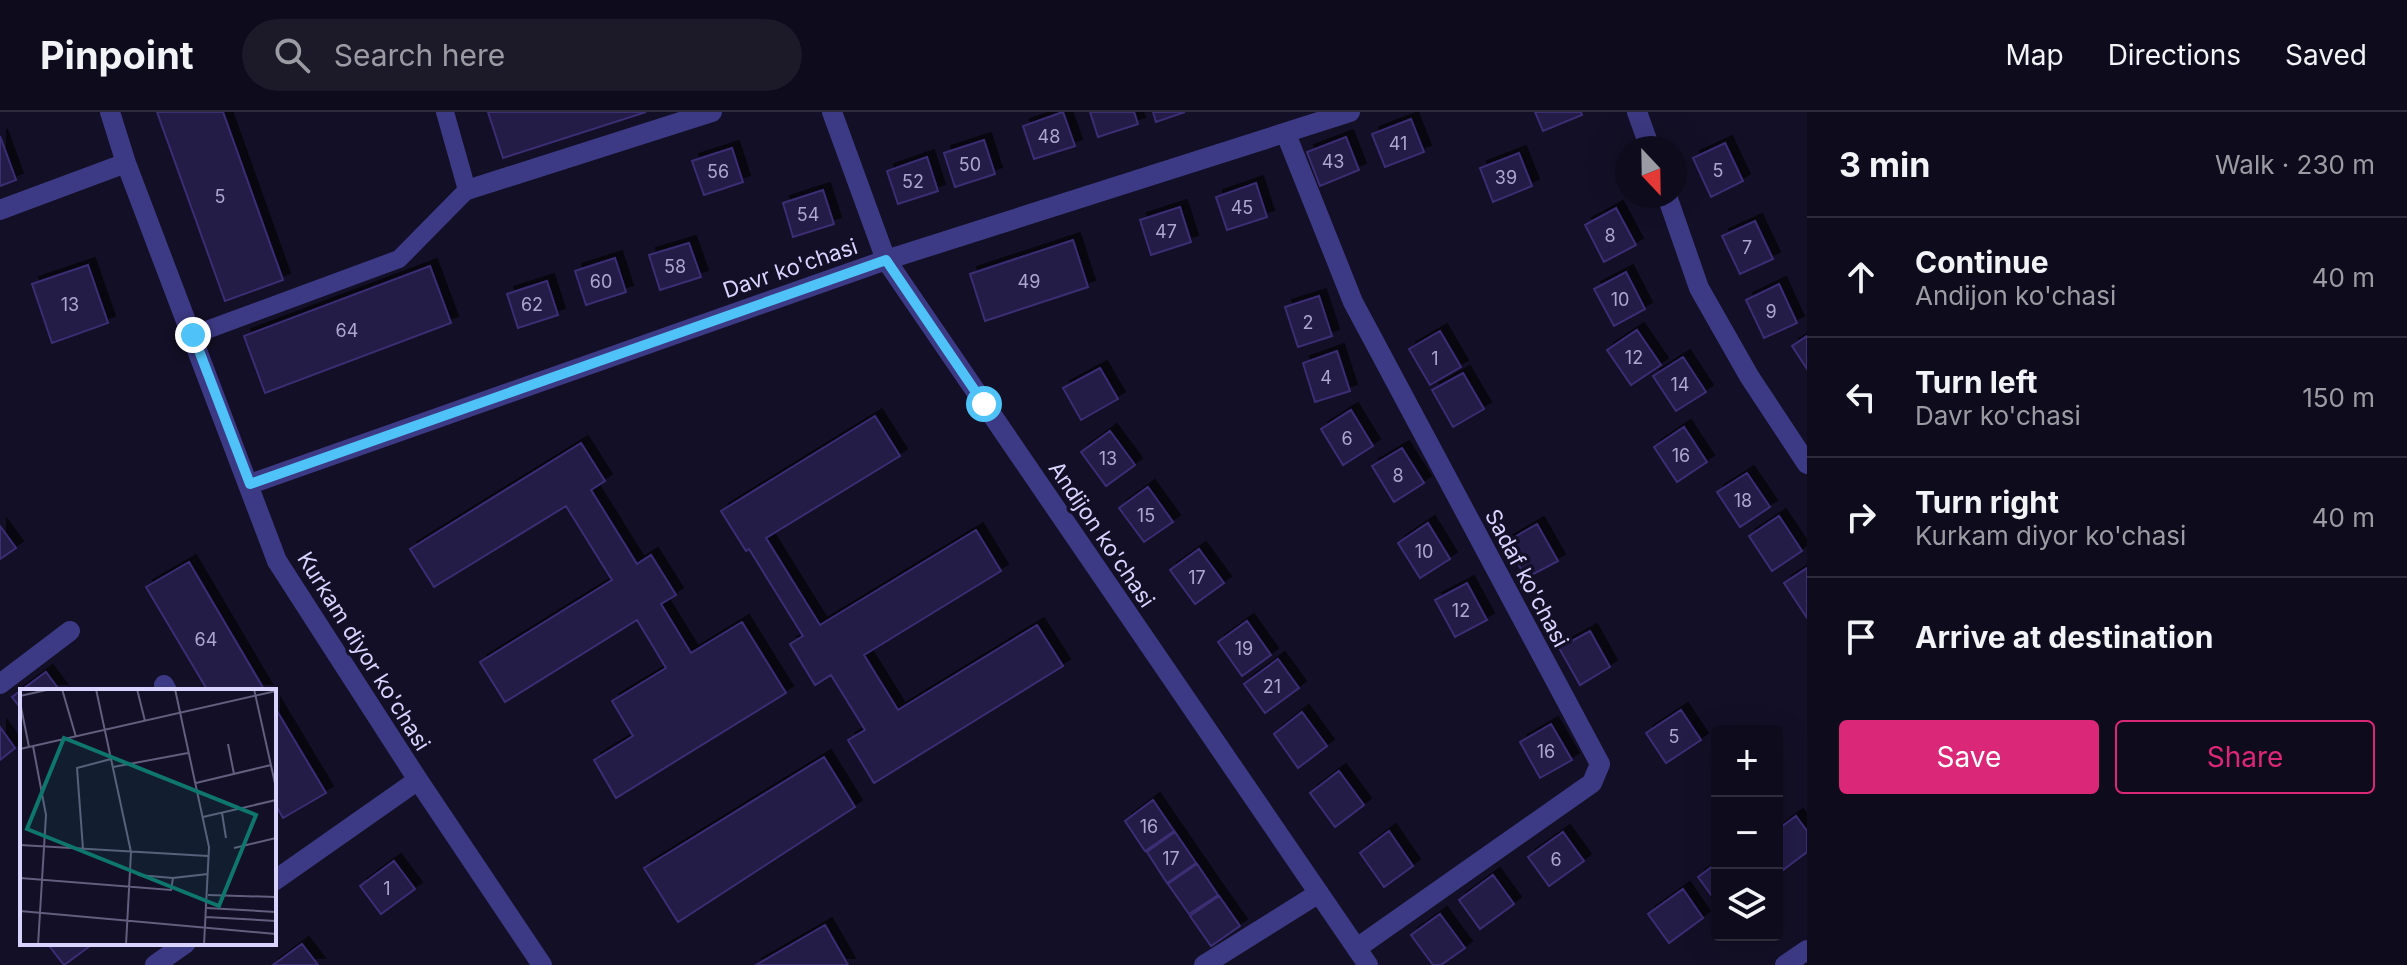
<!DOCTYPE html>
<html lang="en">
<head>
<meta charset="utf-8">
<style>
  body { margin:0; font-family:Inter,sans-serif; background:#1c1929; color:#f1f3f6 }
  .controls { position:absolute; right:24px; bottom:24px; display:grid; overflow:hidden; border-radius:8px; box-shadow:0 8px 32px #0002 }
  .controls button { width:72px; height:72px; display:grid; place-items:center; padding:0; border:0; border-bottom:2px solid #2e2b3b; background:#0e0b1c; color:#f1f3f6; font:40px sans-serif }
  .compass { position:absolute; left:1615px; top:24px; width:72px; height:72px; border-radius:50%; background:#0e0b1c; box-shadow:0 8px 32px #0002; rotate:158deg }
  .stop { position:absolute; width:24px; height:24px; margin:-18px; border:6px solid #4fc3f7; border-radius:50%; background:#fff }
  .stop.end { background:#4fc3f7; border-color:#fff; box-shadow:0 2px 8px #0008 }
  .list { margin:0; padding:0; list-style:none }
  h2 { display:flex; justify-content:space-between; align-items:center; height:104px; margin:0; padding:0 32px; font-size:34px }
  h2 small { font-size:26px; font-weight:400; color:#9b9ba3 }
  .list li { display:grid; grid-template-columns:52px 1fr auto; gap:24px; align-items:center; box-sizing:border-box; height:120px; padding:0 32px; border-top:2px solid #2e2b3b }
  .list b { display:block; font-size:30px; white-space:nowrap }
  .list p { margin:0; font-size:26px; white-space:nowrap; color:#9b9ba3 }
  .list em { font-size:26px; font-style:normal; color:#9b9ba3 }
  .actions { display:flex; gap:16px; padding:24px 32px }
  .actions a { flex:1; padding:18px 0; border:2px solid #db2777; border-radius:8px; text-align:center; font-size:28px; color:#db2777 }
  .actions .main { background:#db2777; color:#fff }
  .icon { flex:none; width:44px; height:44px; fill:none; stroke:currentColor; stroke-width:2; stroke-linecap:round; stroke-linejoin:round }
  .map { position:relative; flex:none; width:1807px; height:853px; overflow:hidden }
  header { display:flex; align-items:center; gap:48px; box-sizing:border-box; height:112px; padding:0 40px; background:#0e0b1c; border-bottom:2px solid #2e2b3b }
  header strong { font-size:38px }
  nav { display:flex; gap:44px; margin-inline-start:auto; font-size:28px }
  .search { width:560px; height:72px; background:#1c1929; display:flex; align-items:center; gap:20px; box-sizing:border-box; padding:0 28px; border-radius:44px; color:#9b9ba3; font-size:30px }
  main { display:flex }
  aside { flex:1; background:#0e0b1c }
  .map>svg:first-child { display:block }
  .building { fill:#241b47; stroke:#3b2d73; stroke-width:2; filter:url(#shadow) }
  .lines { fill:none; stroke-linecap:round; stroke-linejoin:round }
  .service { stroke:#3d3a85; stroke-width:18 }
  .minor { stroke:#3d3a85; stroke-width:20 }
  .route { stroke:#4fc3f7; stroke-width:10 }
  .labels { text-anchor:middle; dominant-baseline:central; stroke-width:7; stroke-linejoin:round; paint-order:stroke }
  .number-label { font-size:18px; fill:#aca6d1 }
  .street-label { font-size:22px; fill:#d9d4ff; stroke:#130f26 }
  .inset-road { fill:none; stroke:#625e7d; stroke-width:2 }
  .view { fill:#0f766e; fill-opacity:0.15; stroke:#0f766e; stroke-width:4 }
  .inset-edge { fill:none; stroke:#d9d4ff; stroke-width:4 }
</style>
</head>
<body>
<header>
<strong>Pinpoint</strong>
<div class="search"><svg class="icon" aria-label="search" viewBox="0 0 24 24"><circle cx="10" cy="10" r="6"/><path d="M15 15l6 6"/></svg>Search here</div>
<nav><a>Map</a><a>Directions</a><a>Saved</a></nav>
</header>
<main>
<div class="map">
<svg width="1807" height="853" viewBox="0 0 1807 853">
  <defs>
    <filter id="shadow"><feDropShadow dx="7" dy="-7" stdDeviation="0" flood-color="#0009"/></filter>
  </defs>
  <rect width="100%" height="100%" fill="#130f26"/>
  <!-- building -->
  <path class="building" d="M157,0H223L283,168L225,189Z
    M488,0H646L503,46Z
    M1063,0L1075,34L1034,47L1023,14Z
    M1090,0H1134L1138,12L1098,25Z
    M1153,0H1185L1156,10Z
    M1535,0H1581L1582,3L1543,19Z
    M1411,7L1424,40L1385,55L1372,22Z
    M0,24L16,68L0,74Z
    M1346,25L1359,58L1320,74L1307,40Z
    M984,28L995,62L955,75L944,41Z
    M1725,31L1743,69L1711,85L1693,46Z
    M732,36L743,70L704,83L692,49Z
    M1519,41L1532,74L1493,90L1480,56Z
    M927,45L938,79L898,92L887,59Z
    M1256,71L1267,105L1227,118L1216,85Z
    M823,78L834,112L793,125L783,91Z
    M1180,95L1191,130L1151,143L1140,108Z
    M1616,96L1636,133L1604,150L1585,113Z
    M1755,109L1773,147L1740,162L1722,124Z
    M1073,128L1088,175L985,209L970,162Z
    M689,131L701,165L660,178L649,143Z
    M615,146L626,180L586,193L575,159Z
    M88,153L108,211L52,231L32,172Z
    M430,154L451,211L265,281L244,224Z
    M1626,160L1645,197L1614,214L1594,177Z
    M547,169L558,203L518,216L507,182Z
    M1779,172L1797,211L1764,226L1746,188Z
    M1319,184L1332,224L1298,235L1285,195Z
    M1637,218L1661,253L1631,273L1607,238Z
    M1440,219L1461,255L1430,273L1409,237Z
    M1807,224V257L1792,234Z
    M1337,239L1350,279L1315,290L1303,251Z
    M1683,245L1706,280L1676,299L1653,264Z
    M1100,256L1118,287L1081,308L1063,276Z
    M1463,261L1484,297L1453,315L1432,278Z
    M1351,298L1373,334L1343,353L1321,317Z
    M875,304L900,344L766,426L820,513L976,418L1001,459L864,543L898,598L1037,513L1063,554L874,671L848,628L865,618L831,563L815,573L790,532L803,524L749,437L746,439L721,399Z
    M1684,315L1707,350L1677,370L1654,335Z
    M1110,319L1135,353L1106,374L1081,340Z
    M581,331L605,369L591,378L637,452L651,443L676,483L661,492L691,541L742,510L786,581L616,686L594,648L633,624L612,589L666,556L637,508L505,590L480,550L612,468L566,394L434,475L410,437Z
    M1402,336L1424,371L1394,390L1372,354Z
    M1747,361L1770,395L1740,415L1717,380Z
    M1148,375L1173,410L1144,430L1119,396Z
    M1779,404L1802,439L1772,459L1749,424Z
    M1428,411L1450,447L1420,466L1398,431Z
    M1537,412L1558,449L1526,466L1506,430Z
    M0,414L16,436L0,447Z
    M1199,437L1224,471L1195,492L1170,458Z
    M189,450L265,579H208L146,475Z
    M1807,456V506L1784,471Z
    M1467,471L1487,508L1455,525L1435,488Z
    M1247,509L1271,543L1242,564L1218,530Z
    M1590,519L1610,555L1580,573L1559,536Z
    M1278,547L1299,576L1265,601L1244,572Z
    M46,560L60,579H22V598L12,585Z
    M274,594L326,681L283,706L274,690Z
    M1681,598L1701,628L1666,651L1646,621Z
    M1302,600L1327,634L1298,656L1274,622Z
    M1551,612L1572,648L1540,666L1520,630Z
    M0,615L15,636L0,648Z
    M824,645L855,695L678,810L644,756Z
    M1339,659L1364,693L1335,715L1310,681Z
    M1153,688L1174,719L1145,739L1125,709Z
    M1796,704L1807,719V740L1783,758L1777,750V718Z
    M1389,719L1413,754L1384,775L1360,741Z
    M1175,720L1196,751L1167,771L1147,740Z
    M1563,720L1584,749L1549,774L1528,745Z
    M394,749L415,777L381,802L360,774Z
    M1717,751V791L1698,765Z
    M1197,752L1218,783L1189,802L1168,772Z
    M1493,763L1514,792L1480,817L1459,788Z
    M1683,777L1703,806L1669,831L1648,802Z
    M1219,784L1240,814L1211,834L1190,804Z
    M1440,802L1465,836L1441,853H1433L1411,823Z
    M825,813L848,853H756Z
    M47,831H94L64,853Z
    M302,832L318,853H273Z"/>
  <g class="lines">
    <!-- service -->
    <path class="service" d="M193,223L399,147L467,78L445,0"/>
    <!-- minor -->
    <path class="minor" d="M110,0L126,51L277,449L418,668L542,853
      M832,0L886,148L1368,853
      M1637,0L1650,36
      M1286,22L1353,190L1600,652L1592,671L1357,836
      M467,78L712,0
      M1667,84L1699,176L1749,264L1807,352
      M0,98L126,51
      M250,372L886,148L1350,0
      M0,572L70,519
      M164,573L167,579
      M274,769L418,668
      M155,853L186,831
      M1204,853L1319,781
      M1785,853L1807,838"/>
  </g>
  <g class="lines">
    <!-- route -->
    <path class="route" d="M193,223L250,372L886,148L984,292"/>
  </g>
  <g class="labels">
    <!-- number labels -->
    <g class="number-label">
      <text x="1049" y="24">48</text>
      <text x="1398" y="31">41</text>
      <text x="1333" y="49">43</text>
      <text x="970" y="52">50</text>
      <text x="1718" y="58">5</text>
      <text x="718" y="59">56</text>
      <text x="1506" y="65">39</text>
      <text x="913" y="69">52</text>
      <text x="220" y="84">5</text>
      <text x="1242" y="95">45</text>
      <text x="808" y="102">54</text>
      <text x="1166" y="119">47</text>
      <text x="1610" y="123">8</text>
      <text x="1747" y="135">7</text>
      <text x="675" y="154">58</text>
      <text x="601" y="169">60</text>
      <text x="1029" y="169">49</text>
      <text x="1620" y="187">10</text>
      <text x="70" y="192">13</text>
      <text x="532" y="192">62</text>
      <text x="1771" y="199">9</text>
      <text x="1308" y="210">2</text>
      <text x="347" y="218">64</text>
      <text x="1634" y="245">12</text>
      <text x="1435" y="246">1</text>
      <text x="1326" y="265">4</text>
      <text x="1680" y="272">14</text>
      <text x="1347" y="326">6</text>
      <text x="1681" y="343">16</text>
      <text x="1108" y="346">13</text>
      <text x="1398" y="363">8</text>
      <text x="1743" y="388">18</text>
      <text x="1146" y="403">15</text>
      <text x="1424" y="439">10</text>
      <text x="1197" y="465">17</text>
      <text x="1461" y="498">12</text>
      <text x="206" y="527">64</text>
      <text x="1244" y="536">19</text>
      <text x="1272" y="574">21</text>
      <text x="1674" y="624">5</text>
      <text x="1546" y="639">16</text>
      <text x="1149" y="714">16</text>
      <text x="1171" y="746">17</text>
      <text x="1556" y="747">6</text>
      <text x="387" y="776">1</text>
    </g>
    <!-- street labels -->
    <g class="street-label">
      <text transform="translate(790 156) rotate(-19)">Davr ko'chasi</text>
      <text transform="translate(1102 422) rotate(56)">Andijon ko'chasi</text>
      <text transform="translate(1527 466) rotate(62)">Sadaf ko'chasi</text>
      <text transform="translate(364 539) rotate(58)">Kurkam diyor ko'chasi</text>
    </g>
  </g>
  <!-- overview -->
  <g transform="translate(20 577)">
    <rect width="256" height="256" fill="#130f26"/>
    <path class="inset-road" d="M42,0L56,48M76,0L111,163L106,256M117,0L125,32M155,0L189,158L184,256M234,0L256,99M0,7L31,0M0,13L9,58M208,55L214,85M13,57L26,126L18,256M0,60L256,2M93,78L168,64M176,94L251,76M202,124L206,149M183,128L256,111M0,156L188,167M214,159L256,149M63,160L57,79L91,70M118,186L153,189M0,189L151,201L153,189L188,185M188,206L256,208M187,219L256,223M0,222L256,245M186,228L256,232"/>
    <path class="view" d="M44,49L236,126L199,217L7,140Z"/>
    <rect width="256" height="256" class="inset-edge"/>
  </g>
</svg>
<div class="controls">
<button>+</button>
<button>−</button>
<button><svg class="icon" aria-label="layers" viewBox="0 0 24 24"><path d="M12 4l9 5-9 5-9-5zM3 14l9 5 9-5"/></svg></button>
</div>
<svg class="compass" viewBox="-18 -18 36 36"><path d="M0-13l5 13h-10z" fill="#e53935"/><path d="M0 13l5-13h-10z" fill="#9b9ba3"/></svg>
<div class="stop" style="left:984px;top:292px"></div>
<div class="stop end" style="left:193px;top:223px"></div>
</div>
<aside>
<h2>3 min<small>Walk · 230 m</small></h2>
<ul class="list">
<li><svg class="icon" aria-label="ahead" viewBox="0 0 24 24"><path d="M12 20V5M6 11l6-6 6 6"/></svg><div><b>Continue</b><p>Andijon ko'chasi</p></div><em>40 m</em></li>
<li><svg class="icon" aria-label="left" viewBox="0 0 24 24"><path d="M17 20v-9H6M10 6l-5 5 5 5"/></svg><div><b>Turn left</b><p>Davr ko'chasi</p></div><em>150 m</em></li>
<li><svg class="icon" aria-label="right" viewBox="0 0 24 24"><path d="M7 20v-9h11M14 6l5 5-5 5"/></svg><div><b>Turn right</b><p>Kurkam diyor ko'chasi</p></div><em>40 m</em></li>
<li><svg class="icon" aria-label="arrive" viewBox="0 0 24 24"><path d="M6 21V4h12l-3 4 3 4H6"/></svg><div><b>Arrive at destination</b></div></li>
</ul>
<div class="actions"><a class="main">Save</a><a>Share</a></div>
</aside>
</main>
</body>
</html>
